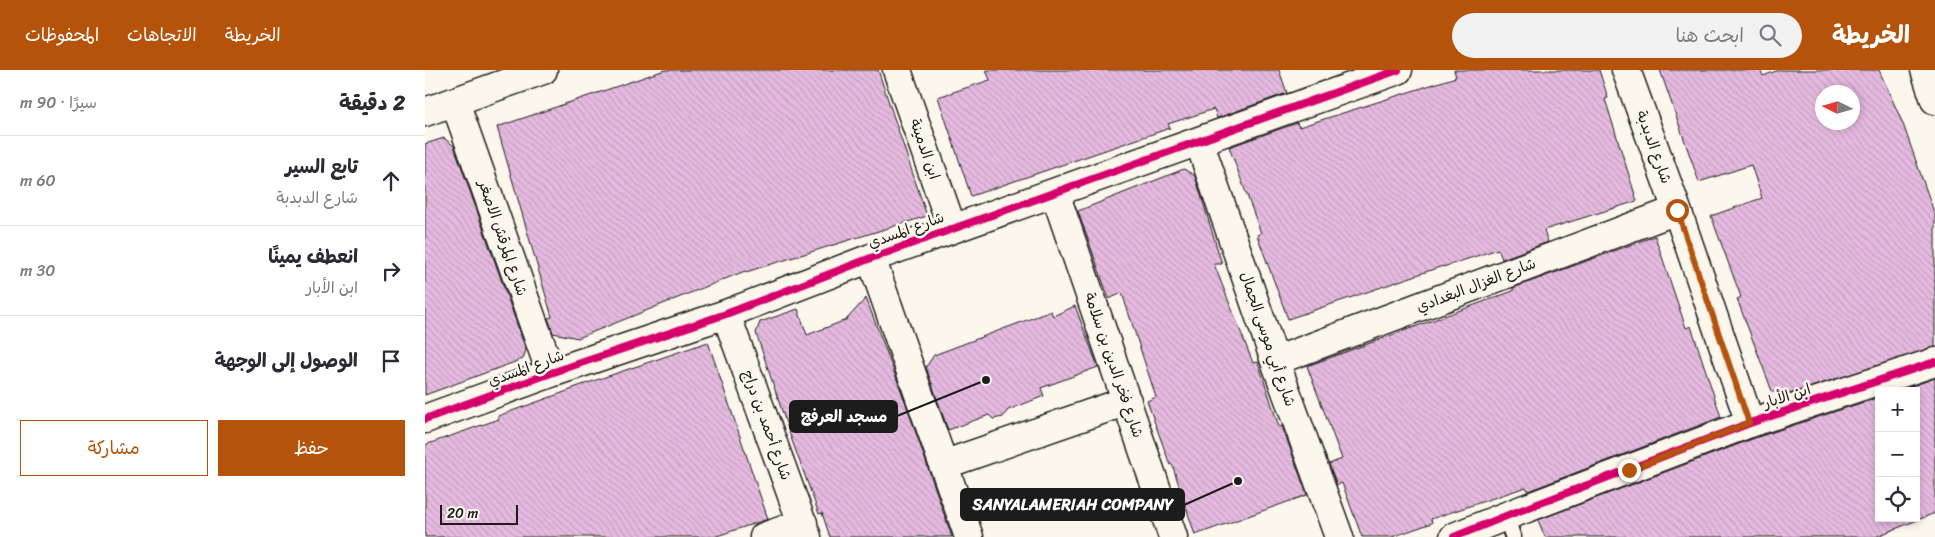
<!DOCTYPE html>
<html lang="ar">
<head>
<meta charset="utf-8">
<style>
  body { margin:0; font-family:Sriracha,"Playpen Sans Arabic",sans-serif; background:#f2f2f3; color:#2b2b33; direction:rtl }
  .controls { position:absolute; right:15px; bottom:15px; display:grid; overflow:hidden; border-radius:0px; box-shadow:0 2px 8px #0003 }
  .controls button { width:45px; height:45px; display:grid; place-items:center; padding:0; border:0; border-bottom:1px solid #e1e1e2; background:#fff; color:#2b2b33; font:25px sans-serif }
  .compass { position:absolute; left:1390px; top:15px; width:45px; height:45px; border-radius:50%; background:#fff; box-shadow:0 2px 8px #0003; rotate:275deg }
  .scale { position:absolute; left:15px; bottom:12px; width:78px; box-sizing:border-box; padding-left:5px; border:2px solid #1c1c1c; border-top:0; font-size:14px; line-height:18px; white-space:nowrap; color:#1c1c1c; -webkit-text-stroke:4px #fbf7ec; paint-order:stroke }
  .stop { position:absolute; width:15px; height:15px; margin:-11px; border:4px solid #b45309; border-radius:50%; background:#fff }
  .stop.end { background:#b45309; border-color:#fff; box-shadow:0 1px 5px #0008 }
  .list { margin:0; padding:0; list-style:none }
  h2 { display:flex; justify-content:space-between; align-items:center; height:65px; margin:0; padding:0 20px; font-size:21px }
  h2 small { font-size:16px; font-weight:400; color:#7c7c81 }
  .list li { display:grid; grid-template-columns:32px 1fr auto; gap:15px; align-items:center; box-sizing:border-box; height:90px; padding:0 20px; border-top:1px solid #e1e1e2 }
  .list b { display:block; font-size:19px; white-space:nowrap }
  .list p { margin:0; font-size:16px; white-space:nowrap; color:#7c7c81 }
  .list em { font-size:16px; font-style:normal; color:#7c7c81 }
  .actions { display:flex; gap:10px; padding:15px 20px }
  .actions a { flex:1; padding:11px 0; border:1px solid #b45309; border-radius:0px; text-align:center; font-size:18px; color:#b45309 }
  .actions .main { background:#b45309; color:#fff }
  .icon { flex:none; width:28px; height:28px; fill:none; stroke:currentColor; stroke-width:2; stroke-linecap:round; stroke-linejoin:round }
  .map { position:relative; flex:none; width:1510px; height:467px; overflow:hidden; direction:ltr }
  header { display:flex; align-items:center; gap:30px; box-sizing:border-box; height:70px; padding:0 25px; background:#b45309; color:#fff }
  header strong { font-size:24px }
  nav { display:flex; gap:28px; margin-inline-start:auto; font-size:18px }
  .search { width:350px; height:45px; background:#f2f2f3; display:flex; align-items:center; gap:12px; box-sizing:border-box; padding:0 18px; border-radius:28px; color:#7c7c81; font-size:19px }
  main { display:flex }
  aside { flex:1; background:#fff }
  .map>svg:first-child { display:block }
  .building { fill:url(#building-back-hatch); stroke:#1c1c1c; fill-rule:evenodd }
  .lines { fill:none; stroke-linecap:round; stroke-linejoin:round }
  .service-casing { stroke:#1c1c1c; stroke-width:19 }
  .minor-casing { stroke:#1c1c1c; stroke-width:31 }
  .service { stroke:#fbf7ec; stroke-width:15 }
  .minor { stroke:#fbf7ec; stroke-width:28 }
  .cycleway-casing { stroke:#fbf7ec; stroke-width:11 }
  .cycleway { stroke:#d6006c; stroke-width:8 }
  .route { stroke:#b45309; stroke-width:6 }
  .labels { text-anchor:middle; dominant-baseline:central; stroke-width:5; stroke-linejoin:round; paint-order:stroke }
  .street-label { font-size:15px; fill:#1c1c1c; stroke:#fbf7ec }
  .leader { fill:none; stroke:#1c1c1c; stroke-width:2 }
  .callout-dot { fill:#1c1c1c; stroke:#fbf7ec; stroke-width:2 }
  .callout { fill:#1c1c1c; stroke:#1c1c1c; stroke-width:2 }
  .callout-label { font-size:16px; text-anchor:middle; font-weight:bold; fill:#fff }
</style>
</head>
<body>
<header>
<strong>الخريطة</strong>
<div class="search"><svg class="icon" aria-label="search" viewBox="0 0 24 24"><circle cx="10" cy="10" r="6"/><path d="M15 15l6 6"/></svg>ابحث هنا</div>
<nav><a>الخريطة</a><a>الاتجاهات</a><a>المحفوظات</a></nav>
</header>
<main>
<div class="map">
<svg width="1510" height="467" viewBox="0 0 1510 467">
  <defs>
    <pattern id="building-back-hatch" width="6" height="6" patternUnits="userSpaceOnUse" patternTransform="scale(1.25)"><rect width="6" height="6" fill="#e6bae0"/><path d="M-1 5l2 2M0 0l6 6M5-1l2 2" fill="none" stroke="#c59fc0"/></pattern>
  </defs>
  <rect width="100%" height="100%" fill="#fbf7ec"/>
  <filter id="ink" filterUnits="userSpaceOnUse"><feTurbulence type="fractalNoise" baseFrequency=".02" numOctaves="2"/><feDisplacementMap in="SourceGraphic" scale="10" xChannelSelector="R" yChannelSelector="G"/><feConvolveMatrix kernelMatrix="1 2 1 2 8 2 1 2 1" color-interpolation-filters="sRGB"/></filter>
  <g filter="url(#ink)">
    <!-- building -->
    <path class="building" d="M240,0H453L502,146L321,202L320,201L153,268L128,263L123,248L127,247L72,57Z
      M561,0H854L862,23L792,48L789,39L743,54L745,58L546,126L513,27L565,10Z
      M1029,0H1174L1183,28L1180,29L1212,131L1119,160L1123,172L1077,189L1073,179L1018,197V196L863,249L832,165L836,163L804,77L872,53L874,57L1031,7Z
      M1235,0H1335L1338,6L1354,0H1454L1478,54L1510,145V277L1358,326L1347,321L1312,229L1316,227L1286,146L1337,128L1326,95L1274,112ZM1398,22H1428V52H1398Z
      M19,68L29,76L101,280L98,289L0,325V74Z
      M759,99L770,106L797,194H789L828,293L833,292L854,357L857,356L882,425L770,465L747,394L745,395L722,331L731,327L697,223L684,229L653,141Z
      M1230,166L1261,258L1266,256L1296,347L1103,421L1101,417L1006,449L1007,453L967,467H937L917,413L912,415L904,394L917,389L882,296L1088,221V218Z
      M441,228L480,331L527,467H405L397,443L394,444L365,365L331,263L335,252L373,239L382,265L421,250Z
      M650,236L673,297L616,318L619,326L583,340L578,347L568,349L564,345L523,360L501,297L509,285L626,241L628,246Z
      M283,272L343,449L289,467H0V375L74,349L73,346L148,319V318Z
      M1510,308V443L1450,467H1120L1113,450L1330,368L1454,327V448H1491V321H1473Z"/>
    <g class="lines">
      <!-- service casing -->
      <g class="service-casing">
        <path id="service" d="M1081,446L1088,467"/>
      </g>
      <!-- minor casing -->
      <g class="minor-casing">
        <path id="minor" d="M472,0L527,158
          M1201,0L1252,140L1325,353
          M1500,0L1510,30
          M30,32L126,303
          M0,42L118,0
          M774,71L850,291L914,467
          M630,123L748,467
          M446,188L544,467
          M301,244L382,467
          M850,291L1252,140
          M0,349L126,303L301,244L446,188L973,0
          M518,395L702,331
          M339,467L378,453
          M1029,467L1081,446L1325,353L1510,292"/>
      </g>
      <!-- service -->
      <use href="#service" class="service"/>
      <!-- minor -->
      <use href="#minor" class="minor"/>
      <!-- cycleway casing -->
      <g class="cycleway-casing">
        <path id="cycleway" d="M0,349L126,303L301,244L446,188L973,0
          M1029,467L1081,446L1325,353L1510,292"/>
      </g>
      <!-- cycleway -->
      <use href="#cycleway" class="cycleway"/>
    </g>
  </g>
  <g class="lines" filter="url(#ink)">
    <!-- route -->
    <path class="route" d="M1204,400L1324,353L1252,140"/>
  </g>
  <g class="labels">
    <!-- street labels -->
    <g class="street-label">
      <text transform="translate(1229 77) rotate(70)">شارع الدبدبة</text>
      <text transform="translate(500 79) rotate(71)">ابن الدمينة</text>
      <text transform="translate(481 160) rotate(-20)">شارع المسدي</text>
      <text transform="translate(78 168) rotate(71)">شارع المرقش الاصغر</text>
      <text transform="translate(1051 215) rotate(-21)">شارع الغزال البغدادي</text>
      <text transform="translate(843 269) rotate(71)">شارع أبي موسى الجمال</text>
      <text transform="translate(689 295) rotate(71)">شارع فخر الدين بن سلامة</text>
      <text transform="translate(101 298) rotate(-20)">شارع المسدي</text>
      <text transform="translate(1362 326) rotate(-18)">ابن الأبار</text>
      <text transform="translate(342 355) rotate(70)">شارع أحمد بن دراج</text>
    </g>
  </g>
  <!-- callouts -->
  <path class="leader" d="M561 310L472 346M813 411L759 435"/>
  <g class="callout-dot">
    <circle cx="561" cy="310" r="5"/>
    <circle cx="813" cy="411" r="5"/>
  </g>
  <g class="callout">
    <rect x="365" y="331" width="107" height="31" rx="5"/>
    <rect x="536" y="419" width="223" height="31" rx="5"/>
  </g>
  <g class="callout-label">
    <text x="419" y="352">مسجد العرفج</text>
    <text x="648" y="440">SANYALAMERIAH COMPANY</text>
  </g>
</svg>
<div class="controls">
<button>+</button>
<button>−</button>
<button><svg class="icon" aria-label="locate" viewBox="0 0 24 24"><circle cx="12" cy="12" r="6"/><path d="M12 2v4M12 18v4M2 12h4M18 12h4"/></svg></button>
</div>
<svg class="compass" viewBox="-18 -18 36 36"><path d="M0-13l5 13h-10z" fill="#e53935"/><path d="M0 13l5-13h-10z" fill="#7c7c81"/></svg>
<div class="scale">20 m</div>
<div class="stop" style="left:1252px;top:140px"></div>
<div class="stop end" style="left:1204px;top:400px"></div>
</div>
<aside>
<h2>2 دقيقة<small>سيرًا · 90 m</small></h2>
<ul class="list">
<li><svg class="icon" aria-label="ahead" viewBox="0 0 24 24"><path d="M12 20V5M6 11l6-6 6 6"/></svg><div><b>تابع السير</b><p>شارع الدبدبة</p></div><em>60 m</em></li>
<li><svg class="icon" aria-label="right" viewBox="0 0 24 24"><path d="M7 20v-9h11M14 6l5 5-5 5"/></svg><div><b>انعطف يمينًا</b><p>ابن الأبار</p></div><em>30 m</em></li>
<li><svg class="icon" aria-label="arrive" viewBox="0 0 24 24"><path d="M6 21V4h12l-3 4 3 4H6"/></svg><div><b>الوصول إلى الوجهة</b></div></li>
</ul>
<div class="actions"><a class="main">حفظ</a><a>مشاركة</a></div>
</aside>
</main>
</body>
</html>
